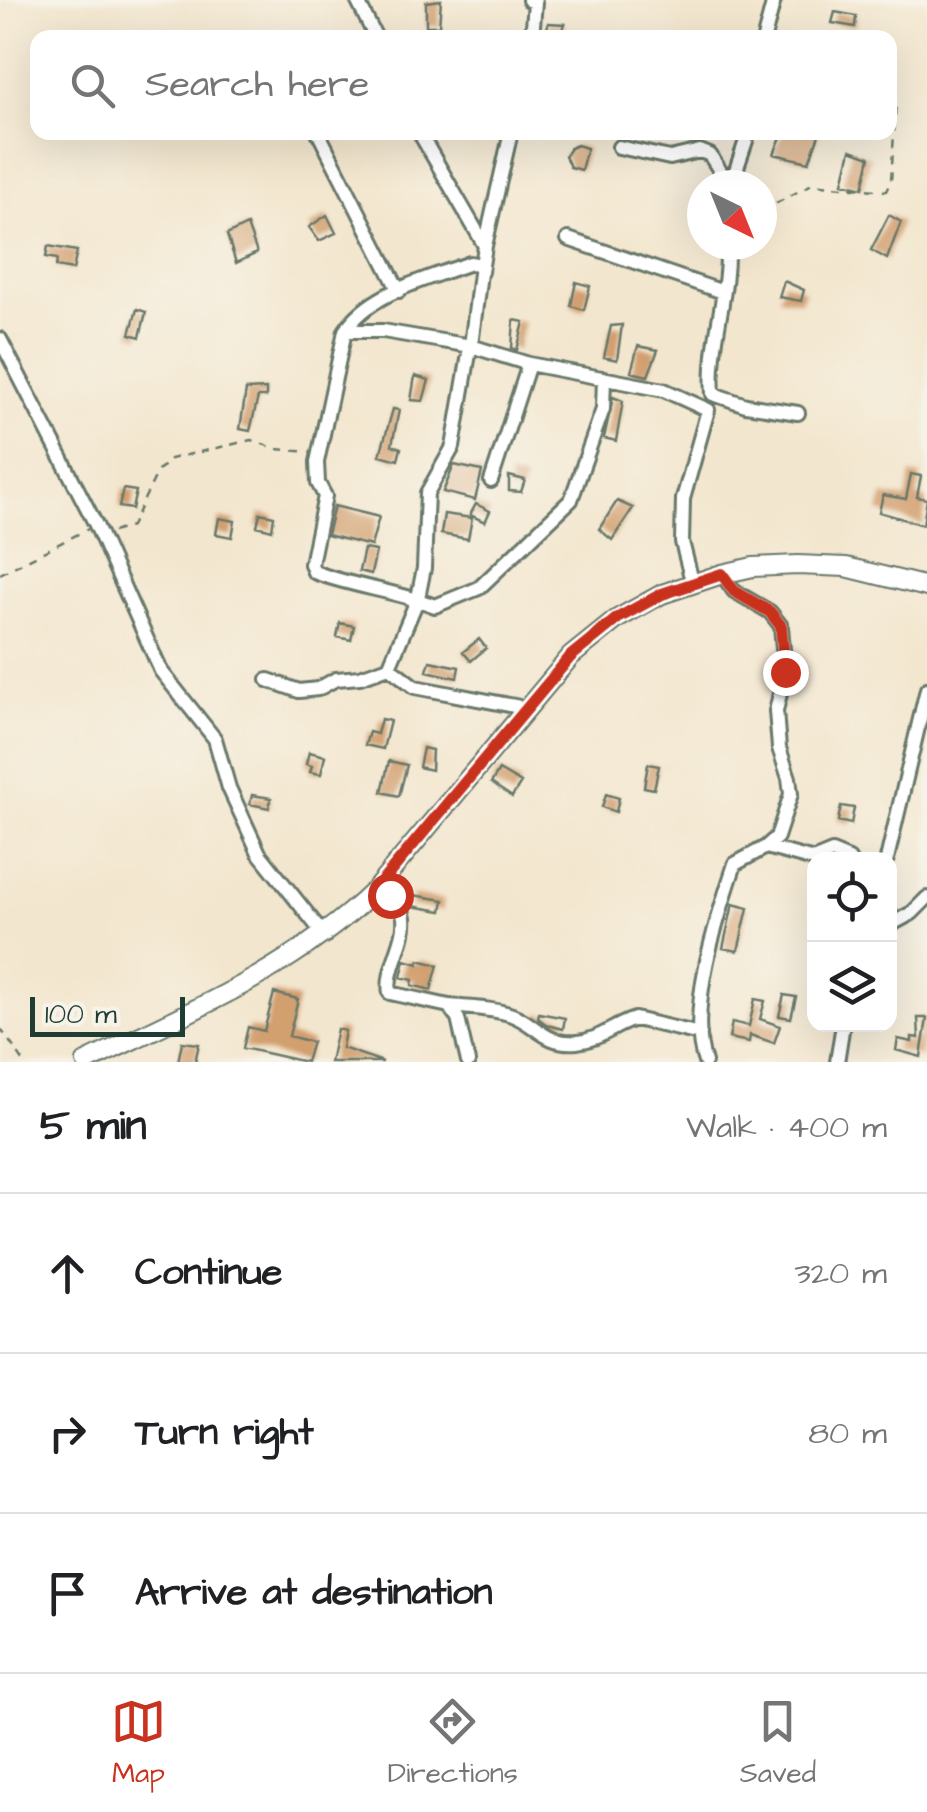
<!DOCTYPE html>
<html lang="en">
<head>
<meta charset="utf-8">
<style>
  body { margin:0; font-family:"Architects Daughter",sans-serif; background:#f2f2f2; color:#202124 }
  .controls { position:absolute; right:30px; bottom:30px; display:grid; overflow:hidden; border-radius:20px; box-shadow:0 10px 40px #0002 }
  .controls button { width:90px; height:90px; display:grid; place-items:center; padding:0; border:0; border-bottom:2px solid #e0e0e0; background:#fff; color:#202124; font:50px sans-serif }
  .compass { position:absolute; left:687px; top:170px; width:90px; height:90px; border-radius:50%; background:#fff; box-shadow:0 10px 40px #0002; rotate:137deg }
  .scale { position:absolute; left:30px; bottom:25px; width:155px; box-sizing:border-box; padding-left:10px; border:5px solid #1f3d34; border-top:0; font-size:28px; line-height:35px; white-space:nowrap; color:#1f3d34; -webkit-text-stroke:8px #f7f3e8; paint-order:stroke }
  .stop { position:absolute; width:30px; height:30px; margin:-22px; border:8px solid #c8321e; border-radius:50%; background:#fff }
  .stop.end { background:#c8321e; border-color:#fff; box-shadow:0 2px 10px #0008 }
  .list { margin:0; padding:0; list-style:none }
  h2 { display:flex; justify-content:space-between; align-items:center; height:130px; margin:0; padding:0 40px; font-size:42px }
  h2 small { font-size:32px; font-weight:400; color:#757577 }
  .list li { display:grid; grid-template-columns:65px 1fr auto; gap:30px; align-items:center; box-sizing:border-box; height:160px; padding:0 40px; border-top:2px solid #e0e0e0 }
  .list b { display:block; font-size:38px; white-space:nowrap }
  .list em { font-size:32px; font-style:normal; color:#757577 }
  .icon { flex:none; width:55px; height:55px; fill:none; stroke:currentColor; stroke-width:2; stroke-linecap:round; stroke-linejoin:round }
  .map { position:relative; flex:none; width:927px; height:1062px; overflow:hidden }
  .search { position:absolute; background:#fff; box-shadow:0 10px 40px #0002; left:30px; right:30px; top:30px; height:110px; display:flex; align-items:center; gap:25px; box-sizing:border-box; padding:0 35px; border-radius:20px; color:#757577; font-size:38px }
  .sheet { height:610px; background:#fff }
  nav { display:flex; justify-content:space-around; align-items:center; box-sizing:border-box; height:140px; border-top:2px solid #e0e0e0; background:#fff; font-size:28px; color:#757577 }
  nav a { display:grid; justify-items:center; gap:5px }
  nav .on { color:#c8321e }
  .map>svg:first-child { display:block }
  .building { fill:#d29f6e }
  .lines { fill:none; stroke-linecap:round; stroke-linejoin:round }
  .street-casing { stroke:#69786a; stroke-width:18 }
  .secondary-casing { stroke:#69786a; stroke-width:22 }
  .path { stroke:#69786a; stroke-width:2.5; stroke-dasharray:8 8; stroke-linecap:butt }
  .street { stroke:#fff; stroke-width:12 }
  .secondary { stroke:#fff; stroke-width:18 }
  .route { stroke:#c8321e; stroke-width:12 }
</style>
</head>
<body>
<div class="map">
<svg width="927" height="1062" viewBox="0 0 927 1062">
  <rect width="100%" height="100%" fill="#f7f3e8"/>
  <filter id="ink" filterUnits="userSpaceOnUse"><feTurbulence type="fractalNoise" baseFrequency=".01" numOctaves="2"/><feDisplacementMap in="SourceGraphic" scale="20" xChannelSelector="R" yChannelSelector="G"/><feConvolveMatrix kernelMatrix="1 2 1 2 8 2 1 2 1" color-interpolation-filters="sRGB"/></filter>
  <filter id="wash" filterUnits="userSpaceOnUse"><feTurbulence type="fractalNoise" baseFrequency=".0048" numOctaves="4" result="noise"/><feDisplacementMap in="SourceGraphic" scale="40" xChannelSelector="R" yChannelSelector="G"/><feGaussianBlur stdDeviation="2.25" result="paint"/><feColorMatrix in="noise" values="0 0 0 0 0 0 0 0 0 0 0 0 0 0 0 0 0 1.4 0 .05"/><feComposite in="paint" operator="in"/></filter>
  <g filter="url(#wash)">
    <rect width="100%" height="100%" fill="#f3e6ce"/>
    <g id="blocks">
      <!-- building -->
      <path class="building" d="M441,0L439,26H426V2Z
        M835,12L856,16L855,27L832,23Z
        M548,23L565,24L560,38H546Z
        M783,132H820L809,162L774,154Z
        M577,145L587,148L581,170L570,167L565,156L570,148Z
        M851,150L870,157L863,188L843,183Z
        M327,215L336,233L319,241L309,227Z
        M889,215L901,222L887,259L871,250Z
        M247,225L257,253L236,263L227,235Z
        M48,246L77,251L73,270L56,267L57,259L46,257Z
        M784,281L804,290L801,301L779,297Z
        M576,282L590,286L584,310L571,306Z
        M137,309L146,312L140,337L130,334Z
        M514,320L524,322L517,350L512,348Z
        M622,325L617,360L604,357L611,326Z
        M638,346L658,350L648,376L631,372Z
        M415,376L429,380L423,401L411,400Z
        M266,389V397H258L250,431L240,429L246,390Z
        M613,397L623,401L616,441L604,438Z
        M393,409L399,410L392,445L401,448L398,460L380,455Z
        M454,465L482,471L475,500L443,492Z
        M911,474L921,476L917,497L927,499L923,525L879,512L883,495L906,499Z
        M509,476L525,480L521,492L509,491Z
        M123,489L136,491L132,509L119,507Z
        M617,501L633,508L612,540L599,529Z
        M476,504L490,511L485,522L470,515Z
        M334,506L379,517L371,546L327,535Z
        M260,513L274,516L272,530L257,526Z
        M444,514L472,518L468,539L441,534Z
        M219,518L235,521L232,537L216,534Z
        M364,549L376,551L371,574L359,571Z
        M340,623L354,626L351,640L337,637Z
        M479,639L486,648L471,661L463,652Z
        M430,661L459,667L457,678L427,671Z
        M381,719L390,721L383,749L365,745L369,732L377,734Z
        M423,748L432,750L431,770L419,767Z
        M309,752L325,756L321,774L310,772L312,766L306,764Z
        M389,761L407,765L399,796L382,792Z
        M648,764L659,766L654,789L644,787Z
        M499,770L521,783L512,797L491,783Z
        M606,794L619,798L616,812L602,807Z
        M252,795L271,798L269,808L250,804Z
        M841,806L854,808L851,824L838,821Z
        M413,895L444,900L442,911L411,906Z
        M733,904L748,908L738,951L723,948Z
        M405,960L418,964L419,960L438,965L431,990L412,985L413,980L401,977Z
        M274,993L298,999L289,1036L312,1042L306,1062L243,1048L248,1027L264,1031Z
        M784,995L796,997L791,1018L779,1016Z
        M755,999L765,1001L760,1019L780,1026L774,1043L750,1035L749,1042L729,1038L732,1022L749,1026Z
        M539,1013L565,1018L563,1029L547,1025L538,1018Z
        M918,1018H927L921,1057L896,1050L898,1039L912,1042V1037L919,1038Z
        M337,1029L345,1031L342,1048L383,1062H330Z
        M182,1042L199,1044L195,1062H178Z"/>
    </g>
  </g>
  <g filter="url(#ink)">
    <use href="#blocks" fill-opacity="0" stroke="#69786a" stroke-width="2.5"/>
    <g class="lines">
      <!-- street casing -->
      <g class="street-casing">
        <path id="street" d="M357,0L376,38
          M529,0L535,2L532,38
          M764,38L774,0
          M318,132L399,291
          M419,132L485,246L481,272
          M619,147L670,158L700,151L710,155L729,185
          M731,185L749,132
          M568,239L723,292
          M727,245C729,295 709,344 713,394L746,405L798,413
          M485,246L511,132
          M345,331H383L471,346L529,364L664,390L708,410L683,499L682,542L692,581
          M0,339L96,525L161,671L215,739L229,788L259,853L325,936
          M471,346L481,265L470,263C428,279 370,292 345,331L317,462L318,483L325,496L311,564L314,572C354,587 396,591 435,606L479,588L571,500L603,409L604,378
          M491,481L529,364
          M389,667L415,687L525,708
          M268,680L299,691L318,689L336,679L360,677L389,667L418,598L424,568L427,493L453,447L471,342
          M766,847L814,860
          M815,859L832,852L849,859
          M887,859L927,689
          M375,890C435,910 383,958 390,993L449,1006L458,1019L468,1062
          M890,925L912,913L927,898
          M449,1006C469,1008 493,1008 512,1015C537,1024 543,1045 577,1042C600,1040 614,1025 635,1019L700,1034
          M705,1062C686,1011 718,915 735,864L766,847L777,837L791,794L789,778L779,748L776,711L785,672L781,626L770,612L734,591L722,574
          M837,1062L843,1024"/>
      </g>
      <!-- secondary casing -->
      <g class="secondary-casing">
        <path id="secondary" d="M86,1062C189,1012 292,970 375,890L571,656L617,619L662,594L722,574L753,567L798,565L846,567L927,587"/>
      </g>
      <!-- path -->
      <path class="path" d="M762,211L812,184L886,191L891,181L896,102
        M113,532L131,526L158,471L170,459L251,440L277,449L310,452
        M0,574L88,529
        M0,1028L24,1062"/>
      <!-- street -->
      <use href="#street" class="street"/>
      <!-- secondary -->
      <use href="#secondary" class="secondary"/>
    </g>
  </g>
  <g class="lines" filter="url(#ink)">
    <!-- route -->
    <path class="route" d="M390,895L375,890L571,656L618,618L662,594L722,574L734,591L770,612L781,626L785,672"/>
  </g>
</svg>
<div class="controls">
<button><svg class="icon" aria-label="locate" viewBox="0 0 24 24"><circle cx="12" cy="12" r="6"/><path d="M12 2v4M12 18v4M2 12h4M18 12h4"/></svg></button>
<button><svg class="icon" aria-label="layers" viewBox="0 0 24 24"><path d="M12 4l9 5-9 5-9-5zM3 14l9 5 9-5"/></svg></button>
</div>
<svg class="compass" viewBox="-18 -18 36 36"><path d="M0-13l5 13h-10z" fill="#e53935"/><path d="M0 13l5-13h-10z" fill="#757577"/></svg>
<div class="scale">100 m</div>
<div class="stop" style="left:390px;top:895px"></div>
<div class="stop end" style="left:785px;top:672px"></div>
<div class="search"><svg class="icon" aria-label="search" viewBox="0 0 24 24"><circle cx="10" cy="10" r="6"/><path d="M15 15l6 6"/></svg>Search here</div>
</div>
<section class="sheet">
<h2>5 min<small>Walk · 400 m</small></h2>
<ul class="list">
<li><svg class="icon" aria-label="ahead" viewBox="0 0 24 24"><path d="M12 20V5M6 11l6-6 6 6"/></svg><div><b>Continue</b></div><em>320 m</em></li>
<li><svg class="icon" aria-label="right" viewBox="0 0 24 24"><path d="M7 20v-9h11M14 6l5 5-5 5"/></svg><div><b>Turn right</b></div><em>80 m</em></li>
<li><svg class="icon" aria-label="arrive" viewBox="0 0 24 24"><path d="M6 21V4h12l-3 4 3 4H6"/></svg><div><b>Arrive at destination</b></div></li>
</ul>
</section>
<nav>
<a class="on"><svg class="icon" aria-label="map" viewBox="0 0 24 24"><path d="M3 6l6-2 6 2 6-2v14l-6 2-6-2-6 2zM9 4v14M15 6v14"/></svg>Map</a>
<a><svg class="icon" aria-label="directions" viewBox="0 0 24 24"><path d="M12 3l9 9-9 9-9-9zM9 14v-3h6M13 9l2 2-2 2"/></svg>Directions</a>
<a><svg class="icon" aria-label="saved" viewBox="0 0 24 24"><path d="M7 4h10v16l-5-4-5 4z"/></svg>Saved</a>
</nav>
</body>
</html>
